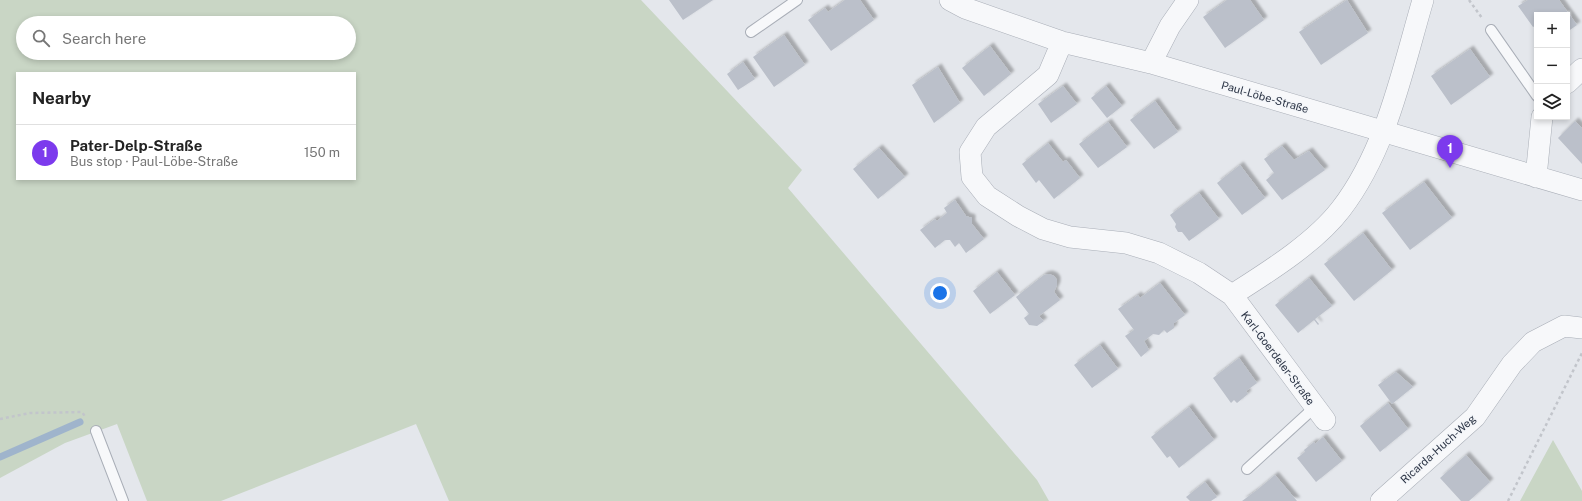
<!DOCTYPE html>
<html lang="en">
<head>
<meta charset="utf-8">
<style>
  body { margin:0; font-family:"Public Sans",sans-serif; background:#f6f6f6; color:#222 }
  .controls { position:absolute; right:12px; top:12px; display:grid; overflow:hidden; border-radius:0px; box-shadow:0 2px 6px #0003 }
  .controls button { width:36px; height:36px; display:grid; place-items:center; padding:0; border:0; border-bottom:1px solid #e0e0e0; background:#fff; color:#222; font:20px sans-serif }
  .you { position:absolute; left:940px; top:293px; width:14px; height:14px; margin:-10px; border:3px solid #fff; border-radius:50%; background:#1a73e8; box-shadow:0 0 0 6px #1a73e833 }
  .badge { display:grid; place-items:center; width:26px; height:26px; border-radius:50%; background:#7c3aed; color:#fff; font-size:13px; font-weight:700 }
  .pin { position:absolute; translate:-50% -33px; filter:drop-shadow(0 1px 2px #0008) }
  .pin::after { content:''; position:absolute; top:21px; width:14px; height:12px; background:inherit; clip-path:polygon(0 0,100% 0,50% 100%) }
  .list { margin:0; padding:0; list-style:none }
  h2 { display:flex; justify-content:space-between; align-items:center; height:52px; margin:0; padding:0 16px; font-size:17px }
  h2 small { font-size:13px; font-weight:400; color:#767676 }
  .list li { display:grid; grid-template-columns:26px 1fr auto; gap:12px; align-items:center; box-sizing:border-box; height:56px; padding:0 16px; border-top:1px solid #e0e0e0 }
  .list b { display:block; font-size:15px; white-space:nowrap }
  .list p { margin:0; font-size:13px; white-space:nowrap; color:#767676 }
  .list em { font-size:13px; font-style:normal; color:#767676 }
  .icon { flex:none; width:22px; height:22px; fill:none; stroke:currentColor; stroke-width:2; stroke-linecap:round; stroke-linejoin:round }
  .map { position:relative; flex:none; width:1582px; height:501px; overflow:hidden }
  .search { position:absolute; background:#fff; box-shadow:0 2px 6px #0003; left:16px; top:16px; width:340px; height:44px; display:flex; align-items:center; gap:10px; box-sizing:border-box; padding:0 14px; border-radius:22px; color:#767676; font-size:15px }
  .panel { position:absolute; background:#fff; box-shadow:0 2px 6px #0003; left:16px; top:72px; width:340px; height:108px; border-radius:0px }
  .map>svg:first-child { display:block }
  .green { fill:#c9d6c5; fill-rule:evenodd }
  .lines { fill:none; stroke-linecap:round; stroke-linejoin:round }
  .stream { stroke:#9fb4cc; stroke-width:7 }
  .building { fill:#bbc0ca; filter:url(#shadow) }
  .lane-casing { stroke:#a9aeb7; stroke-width:12 }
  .street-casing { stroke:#a9aeb7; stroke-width:22 }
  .path { stroke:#c2c5cb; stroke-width:2.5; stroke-dasharray:3 3; stroke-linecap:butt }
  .lane { stroke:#f7f8fa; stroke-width:10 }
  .street { stroke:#f7f8fa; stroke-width:21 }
  .labels { text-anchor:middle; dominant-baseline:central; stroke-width:3; stroke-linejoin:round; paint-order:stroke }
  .street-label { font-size:11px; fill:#2b3445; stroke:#f4f6f9 }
</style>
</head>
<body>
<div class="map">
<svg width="1582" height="501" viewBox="0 0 1582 501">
  <defs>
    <filter id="shadow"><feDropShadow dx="3.5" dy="-3.5" stdDeviation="1" flood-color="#0004"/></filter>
  </defs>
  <rect width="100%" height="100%" fill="#e4e7ec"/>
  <!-- green -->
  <path class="green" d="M0,0H641L802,170L788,188L1037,480L1049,501H449L416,424L221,501H147L117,424L65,443L0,478ZM23,23H349V53H23ZM17,73H355V179H17Z
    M1553,440L1582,491V501H1520Z"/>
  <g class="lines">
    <!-- stream -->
    <path class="stream" d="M0,457L80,422"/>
  </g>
  <!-- building -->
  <path class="building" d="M669,0H713L683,20Z
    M845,0H860L874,20L831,51L808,20L825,8L828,12Z
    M1227,0H1250L1264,20L1225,48L1203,17Z
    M1347,0L1368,33L1321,65L1299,32Z
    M1528,0H1559L1577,25L1567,32V15H1537V25L1533,27L1518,6Z
    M784,35L805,65L774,87L753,57Z
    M990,46L1011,74L984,96L962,68Z
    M1470,49L1490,77L1451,105L1431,76Z
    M743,62L755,79L738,90L727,74Z
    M938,67L960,103L934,123L912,85Z
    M1063,86L1077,104L1051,123L1038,104Z
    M1106,86L1122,106L1107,118L1091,98Z
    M1155,101L1178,132L1154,149L1130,120Z
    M1575,121L1582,128V164L1558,138Z
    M1108,122L1127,147L1098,168L1079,144Z
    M1048,143L1063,162L1066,160L1080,178L1054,199L1039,180L1036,183L1022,164Z
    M1282,146L1294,160L1309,151L1325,170L1282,200L1266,180L1274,173L1264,159Z
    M879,148L905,177L878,199L853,169Z
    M1240,165L1265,198L1242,215L1217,183Z
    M1424,182L1452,218L1410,250L1382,213Z
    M1199,193L1219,219L1189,241L1182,232H1178L1175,227L1176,224L1170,215Z
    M955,200L966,216L972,218V224L984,239L966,253L959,243L955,247L950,240H945L935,248L920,230L935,219L937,221L947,213L944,208Z
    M1363,233L1392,270L1354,301L1324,264Z
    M997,272L1015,295L990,314L973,291Z
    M1049,274L1054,276L1057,280V285L1054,292L1060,300L1039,316L1044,321L1037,326L1029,325L1024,318L1029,314L1016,297L1044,275Z
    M1309,278L1332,306L1315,319L1319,324L1318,325L1314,320L1298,333L1275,305Z
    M1160,283L1185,315L1174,323V328L1167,333L1164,330L1159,335L1153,334L1144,341L1149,350L1141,357L1125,336L1134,330L1118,309L1138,295L1140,298Z
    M1100,345L1118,369L1092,388L1074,365Z
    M1239,358L1257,383L1246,391L1248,394L1237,403L1234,400L1231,403L1213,378Z
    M1396,372L1413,387L1392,404L1378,385Z
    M1388,403L1408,429L1380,452L1360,426Z
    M1189,407L1214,440L1179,468L1170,456L1167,458L1151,437Z
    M1323,437L1342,461L1316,482L1297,458L1305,452L1304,450L1314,442L1315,444Z
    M1466,455L1490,482L1469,501H1461L1440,478Z
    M1275,475L1297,501H1242L1257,490Z
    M1205,482L1217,497L1211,501H1190L1186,497Z"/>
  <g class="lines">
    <!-- lane casing -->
    <g class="lane-casing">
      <path id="lane" d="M1491,30L1537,96
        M751,32L797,0
        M96,431L123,501
        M1247,469L1315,407"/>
    </g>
    <!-- street casing -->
    <g class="street-casing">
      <path id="street" d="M950,0L965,8L1062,42L1151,63L1582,190
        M1062,42L1048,75L986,127L970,152L972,177L987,196L1018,216L1043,229L1070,237L1126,243L1159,253L1199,273L1232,295L1325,420
        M1151,63L1170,26L1188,0
        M1567,83L1582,69
        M1536,177L1542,117
        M1232,295C1268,272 1315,243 1341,209C1387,149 1402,71 1423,0
        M1381,501L1475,417L1512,364L1533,342L1564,326L1582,328"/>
    </g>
    <!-- path -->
    <path class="path" d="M1469,0L1482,18
      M0,419L30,413L82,412L86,418
      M1508,501L1582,353"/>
    <!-- lane -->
    <use href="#lane" class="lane"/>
    <!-- street -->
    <use href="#street" class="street"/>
  </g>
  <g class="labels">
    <!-- street labels -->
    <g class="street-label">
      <text transform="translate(1265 97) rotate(16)">Paul-Löbe-Straße</text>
      <text transform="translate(1278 358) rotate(53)">Karl-Goerdeler-Straße</text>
      <text transform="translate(1438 449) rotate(-42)">Ricarda-Huch-Weg</text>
    </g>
  </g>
</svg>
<div class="controls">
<button>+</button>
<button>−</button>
<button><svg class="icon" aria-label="layers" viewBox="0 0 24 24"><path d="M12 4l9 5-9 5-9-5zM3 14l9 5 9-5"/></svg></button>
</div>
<div class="you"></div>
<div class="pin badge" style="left:1450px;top:168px">1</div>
<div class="search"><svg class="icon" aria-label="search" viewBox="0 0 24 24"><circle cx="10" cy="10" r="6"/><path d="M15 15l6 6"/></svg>Search here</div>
<section class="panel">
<h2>Nearby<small></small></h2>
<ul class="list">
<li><span class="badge">1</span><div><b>Pater-Delp-Straße</b><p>Bus stop · Paul-Löbe-Straße</p></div><em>150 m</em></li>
</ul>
</section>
</div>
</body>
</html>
